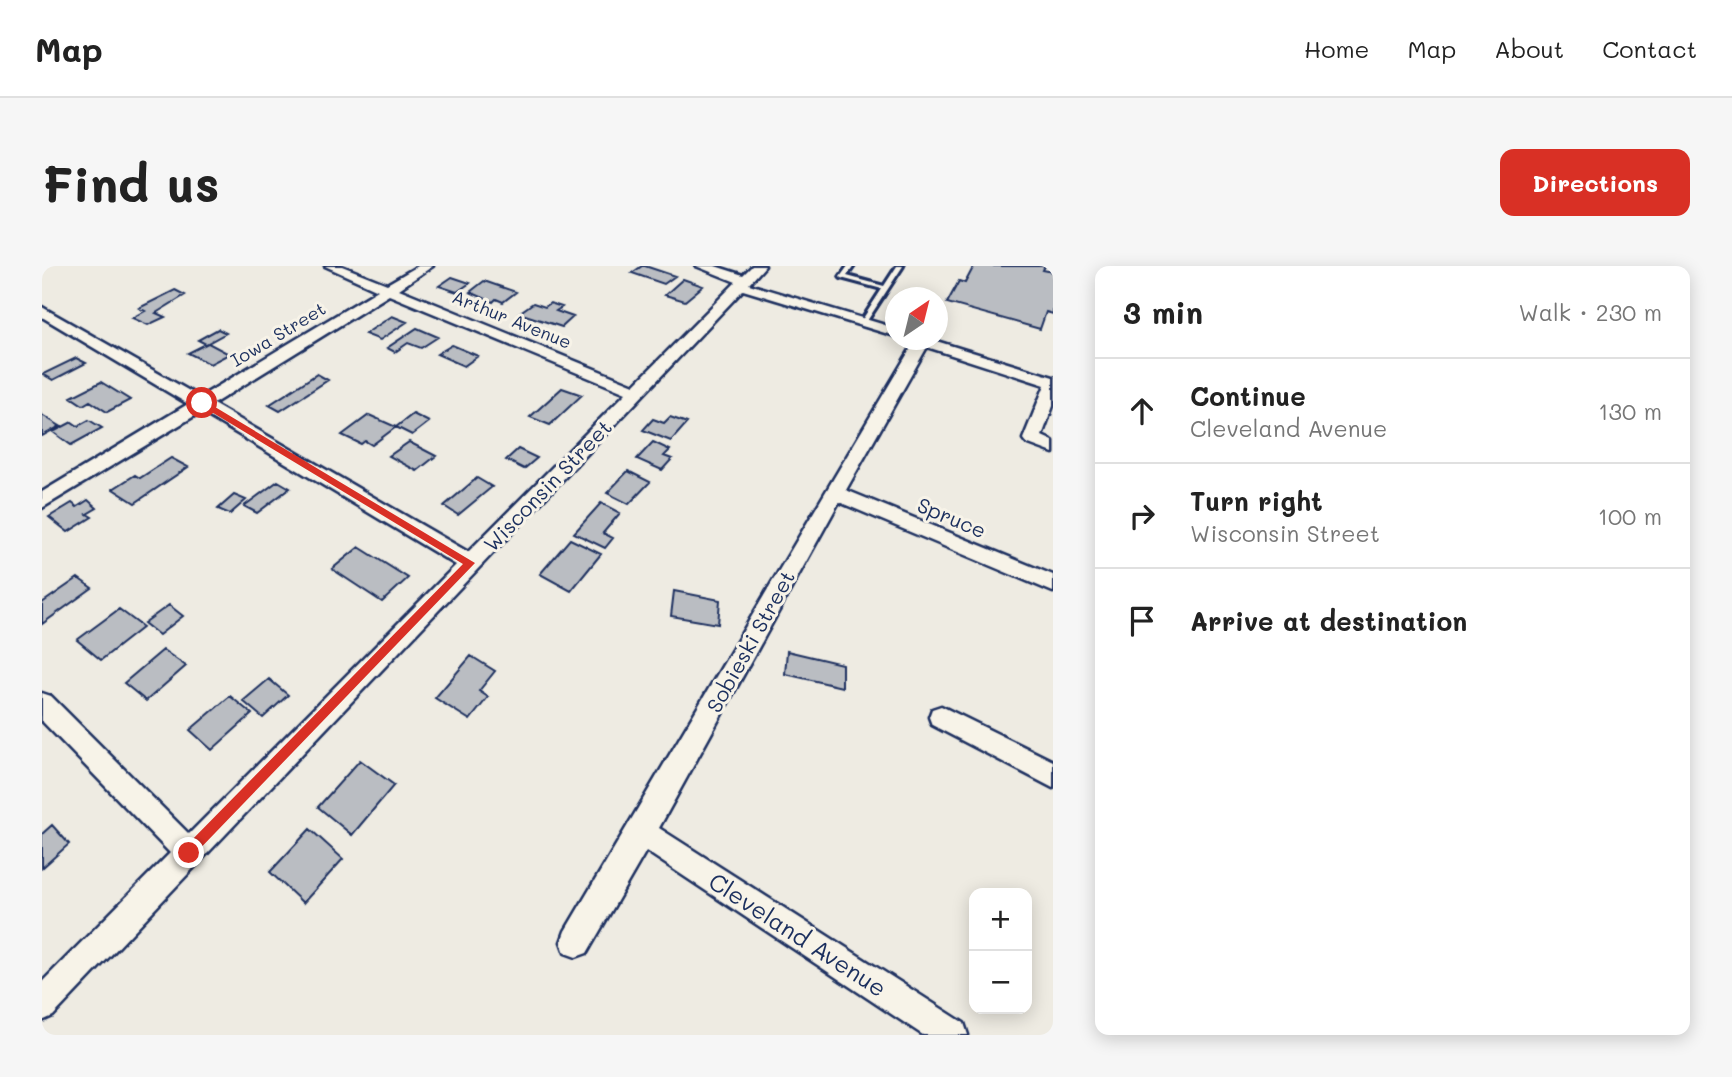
<!DOCTYPE html>
<html lang="en">
<head>
<meta charset="utf-8">
<style>
  body { margin:0; font-family:Mali,sans-serif; background:#f6f6f6; color:#222 }
  .controls { position:absolute; right:21px; bottom:21px; display:grid; overflow:hidden; border-radius:14px; box-shadow:0 4px 18px #0003 }
  .controls button { width:63px; height:63px; display:grid; place-items:center; padding:0; border:0; border-bottom:2px solid #e0e0e0; background:#fff; color:#222; font:35px sans-serif }
  .compass { position:absolute; left:843px; top:21px; width:63px; height:63px; border-radius:50%; background:#fff; box-shadow:0 4px 18px #0003; rotate:35deg }
  .stop { position:absolute; width:21px; height:21px; margin:-16px; border:5px solid #d93025; border-radius:50%; background:#fff }
  .stop.end { background:#d93025; border-color:#fff; box-shadow:0 2px 7px #0008 }
  .list { margin:0; padding:0; list-style:none }
  h2 { display:flex; justify-content:space-between; align-items:center; height:91px; margin:0; padding:0 28px; font-size:30px }
  h2 small { font-size:23px; font-weight:400; color:#767676 }
  .list li { display:grid; grid-template-columns:46px 1fr auto; gap:21px; align-items:center; box-sizing:border-box; height:105px; padding:0 28px; border-top:2px solid #e0e0e0 }
  .list b { display:block; font-size:26px; white-space:nowrap }
  .list p { margin:0; font-size:23px; white-space:nowrap; color:#767676 }
  .list em { font-size:23px; font-style:normal; color:#767676 }
  .icon { flex:none; width:38px; height:38px; fill:none; stroke:currentColor; stroke-width:2; stroke-linecap:round; stroke-linejoin:round }
  .map { position:relative; flex:none; width:1011px; height:769px; overflow:hidden; border-radius:14px }
  header { display:flex; align-items:center; gap:42px; box-sizing:border-box; height:98px; padding:0 35px; background:#fff; border-bottom:2px solid #e0e0e0 }
  header strong { font-size:33px }
  nav { display:flex; gap:38px; margin-inline-start:auto; font-size:24px }
  .intro { display:flex; align-items:center; justify-content:space-between; box-sizing:border-box; height:168px; padding:0 42px }
  h1 { margin:0; font-size:49px }
  .button { padding:18px 32px; border-radius:14px; background:#d93025; color:#fff; font-size:24px; font-weight:700 }
  main { display:flex; gap:42px; padding:0 42px }
  aside { flex:1; background:#fff; border-radius:14px; box-shadow:0 4px 18px #0003 }
  .map>svg:first-child { display:block }
  .building { fill:#babdc2; stroke:#1b2f5e; stroke-width:2 }
  .lines { fill:none; stroke-linecap:round; stroke-linejoin:round }
  .service-casing { stroke:#1b2f5e; stroke-width:6 }
  .minor-casing { stroke:#1b2f5e; stroke-width:5 }
  .service { fill:#f7f3e8; fill-rule:evenodd }
  .minor { fill:#f7f3e8; fill-rule:evenodd }
  .route { fill:#d93025 }
  .labels { text-anchor:middle; dominant-baseline:central; stroke-width:6; stroke-linejoin:round; paint-order:stroke }
  .far-street-label { font-size:18px; fill:#1b2f5e; stroke:#f7f3e8 }
  .street-label { font-size:21px; fill:#1b2f5e; stroke:#f7f3e8 }
  .near-street-label { font-size:24px; fill:#1b2f5e; stroke:#f7f3e8 }
</style>
</head>
<body>
<header>
<strong>Map</strong>
<nav><a>Home</a><a>Map</a><a>About</a><a>Contact</a></nav>
</header>
<div class="intro"><h1>Find us</h1><a class="button">Directions</a></div>
<main>
<div class="map">
<svg width="1011" height="769" viewBox="0 0 1011 769">
  <rect width="100%" height="100%" fill="#eeebe2"/>
  <filter id="ink" filterUnits="userSpaceOnUse"><feTurbulence type="fractalNoise" baseFrequency=".0143" numOctaves="2"/><feDisplacementMap in="SourceGraphic" scale="14" xChannelSelector="R" yChannelSelector="G"/><feConvolveMatrix kernelMatrix="1 2 1 2 8 2 1 2 1" color-interpolation-filters="sRGB"/></filter>
  <g filter="url(#ink)">
    <!-- building -->
    <path class="building" d="M600,0H603L633,10L622,18L590,7Z
      M932,0H1003L1001,4L1011,6V48L1004,46L998,63L905,37L917,15L923,17Z
      M410,11L428,17L415,26L397,20Z
      M641,13L661,20L643,35L623,29Z
      M442,15L474,26L461,36L454,33L451,36L428,26Z
      M133,24L143,29L114,47L123,51L106,59L90,52L103,45L97,42Z
      M491,37L503,41L508,37L520,41L514,45L531,51L520,61L477,47Z
      M350,50L365,56L338,74L323,68Z
      M375,62L396,71L379,82L366,77L353,86L345,82Z
      M176,63L184,67L166,77L187,88L168,98L146,87L164,78L156,74Z
      M410,79L436,90L422,100L395,88Z
      M34,92L44,97L11,114L1,108Z
      M275,108L286,114L238,145L227,139Z
      M59,116L88,134L65,146L48,135L41,139L29,131Z
      M520,122L540,129L508,159L488,151Z
      M371,148L387,156L370,169L354,161Z
      M0,149L18,160L0,170Z
      M327,149L354,161L330,179L323,175L319,178L300,169Z
      M628,151L645,157L629,175L601,164L611,153L622,157Z
      M47,154L60,162L29,179L11,166L30,156L36,160Z
      M367,176L394,190L375,205L347,190Z
      M611,176L628,184L622,190L630,193L620,204L595,193Z
      M476,183L495,192L482,203L464,194Z
      M129,192L146,201L93,237L71,223L93,209L98,212Z
      M586,205L608,216L587,238L565,227Z
      M435,212L450,221L416,249L402,240Z
      M236,215L248,222L215,247L202,240Z
      M192,229L204,234L188,248L176,243Z
      M46,234L55,242L45,248L50,251L26,266L7,251L30,237L35,241Z
      M559,237L578,247L561,267L571,272L563,282L532,267Z
      M528,273L559,288L529,325L498,308Z
      M317,281L366,312L340,336L290,303Z
      M36,312L50,322L0,358V337Z
      M632,325L678,334L676,358L629,350Z
      M127,339L141,350L117,369L102,357Z
      M77,343L101,361L59,394L35,374Z
      M121,384L144,400L104,435L82,417Z
      M745,385L800,398V421L743,408Z
      M429,390L453,405L437,425L446,431L428,454L393,432Z
      M227,413L246,429L221,452L201,435Z
      M188,430L210,448L170,484L148,464Z
      M318,494L352,519L310,569L276,541Z
      M10,559L27,578L0,602V568Z
      M268,563L301,593L261,637L228,606Z"/>
    <g class="lines">
      <!-- service casing -->
      <g class="service-casing">
        <path id="service" d="M806,0H812L805,10L842,20L855,0H861L823,58L818,57L840,23L799,12L798,11Z"/>
      </g>
      <!-- minor casing -->
      <g class="minor-casing">
        <path id="minor" d="M283,0H300L345,18L376,0H391L357,23L592,119L694,16L654,0H673L701,9L710,0H723L707,18L853,62V70L701,24L11,750L0,755V716L128,587L0,455V427L9,430L147,568L414,299L159,146L0,242V226L146,138L0,51V41L158,131L336,24ZM347,29L584,127L426,286L171,138Z
          M870,74H891L1011,111V140L1000,170L1011,175V187L984,177L981,173L1003,119L885,81L804,224L1011,309V326L797,236L617,562L922,757L926,769H881L604,585L545,687L534,691L523,687L519,676L523,665L872,77Z
          M899,440L1011,495V522L890,459L887,451L890,443Z"/>
      </g>
      <!-- service -->
      <use href="#service" class="service"/>
      <!-- minor -->
      <use href="#minor" class="minor"/>
    </g>
  </g>
  <!-- route -->
  <path class="route" d="M158,135H163L433,297L147,594L140,587L142,582L421,298L158,139Z"/>
  <g class="labels">
    <!-- far-street labels -->
    <g class="far-street-label">
      <text transform="translate(470 53) rotate(22)">Arthur Avenue</text>
      <text transform="translate(236 68) rotate(-31)">Iowa Street</text>
    </g>
    <!-- street labels -->
    <g class="street-label">
      <text transform="translate(505 219) rotate(-46)">Wisconsin Street</text>
      <text transform="translate(910 251) rotate(23)">Spruce</text>
      <text transform="translate(708 375) rotate(-61)">Sobieski Street</text>
    </g>
    <!-- near-street labels -->
    <g class="near-street-label">
      <text transform="translate(756 668) rotate(33)">Cleveland Avenue</text>
    </g>
  </g>
</svg>
<div class="controls">
<button>+</button>
<button>−</button>
</div>
<svg class="compass" viewBox="-18 -18 36 36"><path d="M0-13l5 13h-10z" fill="#e53935"/><path d="M0 13l5-13h-10z" fill="#767676"/></svg>
<div class="stop" style="left:160px;top:137px"></div>
<div class="stop end" style="left:147px;top:587px"></div>
</div>
<aside>
<h2>3 min<small>Walk · 230 m</small></h2>
<ul class="list">
<li><svg class="icon" aria-label="ahead" viewBox="0 0 24 24"><path d="M12 20V5M6 11l6-6 6 6"/></svg><div><b>Continue</b><p>Cleveland Avenue</p></div><em>130 m</em></li>
<li><svg class="icon" aria-label="right" viewBox="0 0 24 24"><path d="M7 20v-9h11M14 6l5 5-5 5"/></svg><div><b>Turn right</b><p>Wisconsin Street</p></div><em>100 m</em></li>
<li><svg class="icon" aria-label="arrive" viewBox="0 0 24 24"><path d="M6 21V4h12l-3 4 3 4H6"/></svg><div><b>Arrive at destination</b></div></li>
</ul>
</aside>
</main>
</body>
</html>
